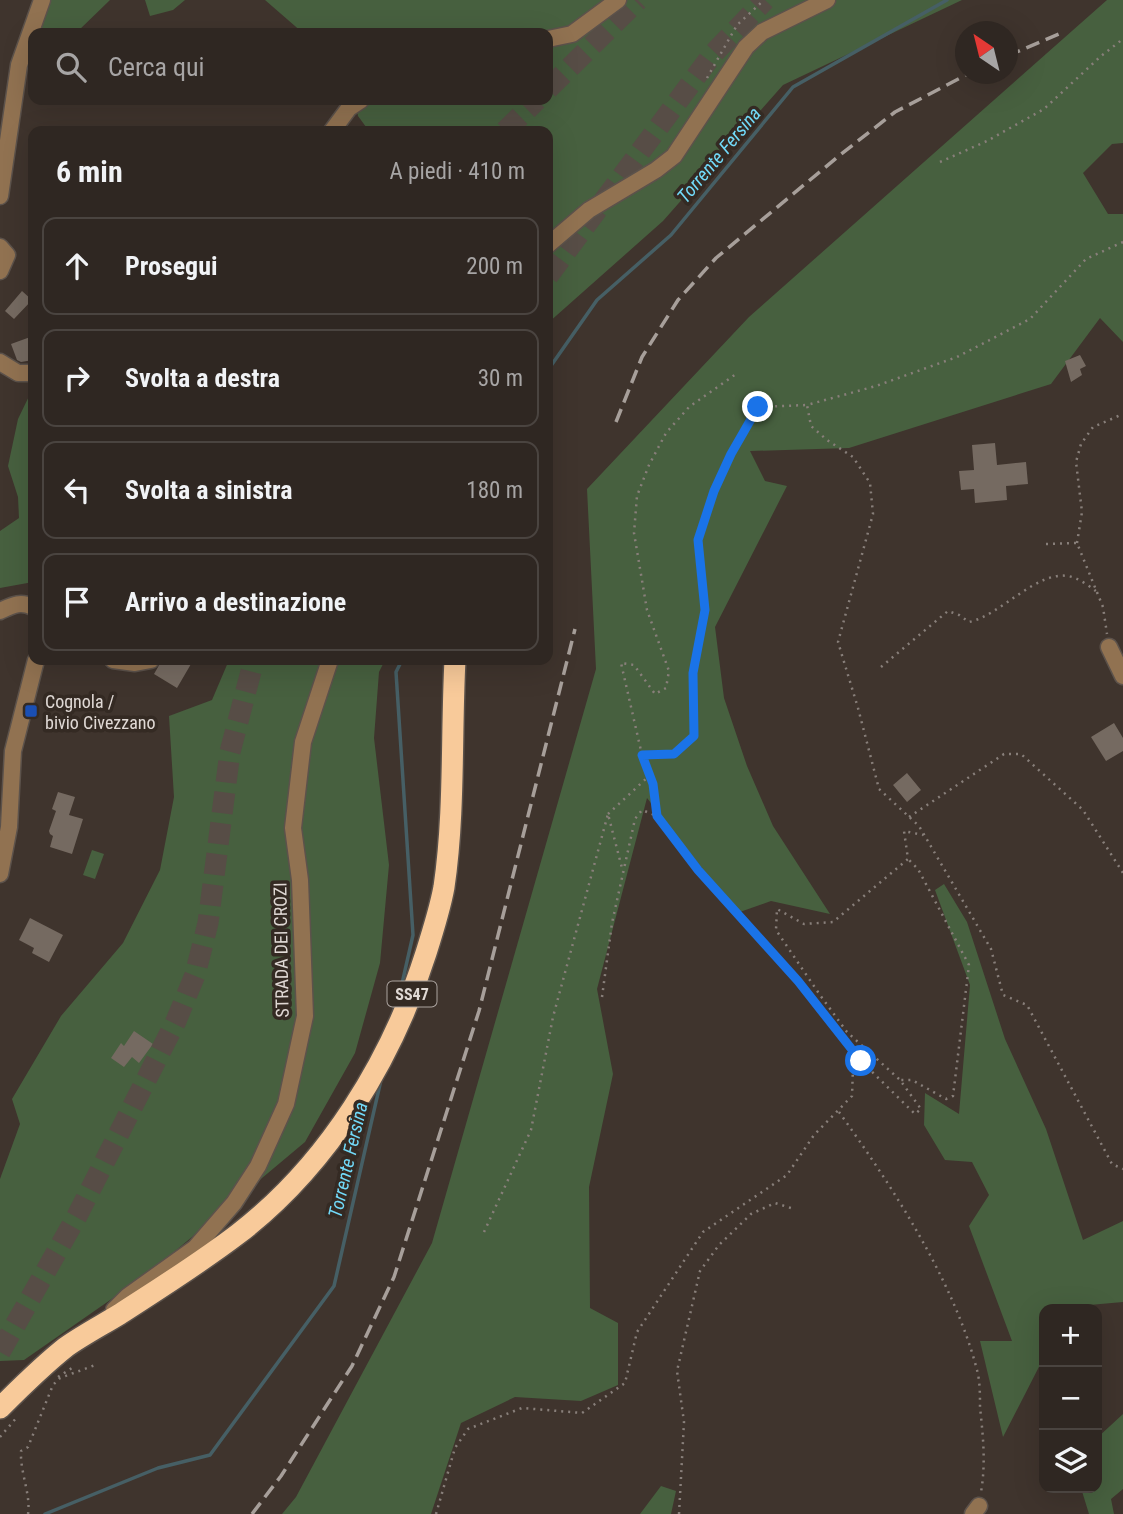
<!DOCTYPE html>
<html lang="it">
<head>
<meta charset="utf-8">
<style>
  body { margin:0; font-family:"Roboto Condensed",sans-serif; background:#372f2a; color:#f1f3f6 }
  .controls { position:absolute; right:21px; bottom:21px; display:grid; overflow:hidden; border-radius:14px; box-shadow:0 7px 28px #0002 }
  .controls button { width:63px; height:63px; display:grid; place-items:center; padding:0; border:0; border-bottom:2px solid #4a4440; background:#2f2722; color:#f1f3f6; font:35px sans-serif }
  .compass { position:absolute; left:955px; top:21px; width:63px; height:63px; border-radius:50%; background:#2f2722; box-shadow:0 7px 28px #0002; rotate:325deg }
  .stop { position:absolute; width:21px; height:21px; margin:-16px; border:5px solid #1a73e8; border-radius:50%; background:#fff }
  .stop.end { background:#1a73e8; border-color:#fff; box-shadow:0 2px 7px #0008 }
  .list { margin:0; padding:0; list-style:none }
  h2 { display:flex; justify-content:space-between; align-items:center; height:91px; margin:0; padding:0 28px; font-size:30px }
  h2 small { font-size:23px; font-weight:400; color:#a7a5a5 }
  .list li { display:grid; grid-template-columns:46px 1fr auto; gap:21px; align-items:center; box-sizing:border-box; height:98px; margin:0 14px 14px; padding:0 14px; border:2px solid #4a4440; border-radius:14px }
  .list b { display:block; font-size:26px; white-space:nowrap }
  .list em { font-size:23px; font-style:normal; color:#a7a5a5 }
  .icon { flex:none; width:38px; height:38px; fill:none; stroke:currentColor; stroke-width:2; stroke-linecap:round; stroke-linejoin:round }
  .map { position:relative; flex:none; width:1123px; height:1514px; overflow:hidden }
  .search { position:absolute; background:#2f2722; box-shadow:0 7px 28px #0002; left:28px; top:28px; width:525px; height:77px; display:flex; align-items:center; gap:18px; box-sizing:border-box; padding:0 24px; border-radius:14px; color:#a7a5a5; font-size:26px }
  .panel { position:absolute; background:#2f2722; box-shadow:0 7px 28px #0002; left:28px; top:126px; width:525px; height:539px; border-radius:14px }
  .map>svg:first-child { display:block }
  .green { fill:#47603f }
  .lines { fill:none; stroke-linecap:round; stroke-linejoin:round }
  .stream { stroke:#465f65; stroke-width:3.5 }
  .building { fill:#756a61 }
  .highway-tunnel { stroke:#574d46; stroke-width:21; stroke-dasharray:21 10; stroke-linecap:butt }
  .minor-casing { stroke:#5c524b; stroke-width:19 }
  .highway-casing { stroke:#5c524b; stroke-width:24 }
  .path { stroke:#887f7a; stroke-width:2.5; stroke-dasharray:2 5; stroke-linecap:butt }
  .minor { stroke:#917251; stroke-width:16 }
  .highway { stroke:#f8ca9a; stroke-width:21 }
  .rail { stroke:#a79f9a; stroke-width:3.5; stroke-dasharray:14 7; stroke-linecap:butt }
  .route { stroke:#1a73e8; stroke-width:9 }
  .transit-dot { fill:#1a4fb4; stroke:#342a23; stroke-width:2.5 }
  .labels { text-anchor:middle; dominant-baseline:central; stroke-width:7; stroke-linejoin:round; paint-order:stroke }
  .shield { fill:#342a23; stroke:#aca4a0; stroke-width:2 }
  .shield-label { font-size:16px; font-weight:bold; fill:#e0d9d5 }
  .poi-label { font-size:18px; fill:#e0d9d5; stroke:#342a23; text-anchor:start }
  .street-label { font-size:18px; fill:#e0d9d5; stroke:#342a23 }
  .water-label { font-size:19px; font-style:italic; fill:#72daf9; stroke:#342a23 }
</style>
</head>
<body>
<div class="map">
<svg width="1123" height="1514" viewBox="0 0 1123 1514">
  <rect width="100%" height="100%" fill="#3f342d"/>
  <!-- green -->
  <path class="green" d="M51,0H110L76,33H38Z
    M145,0H185L173,10L150,16Z
    M265,0H962L783,85L663,221L548,323V131H369L358,116L355,100H548V33H303Z
    M1107,0H1123V143L1112,144L1083,173L1108,214H1123V342L1100,318L1051,384L849,448L750,451L765,481L787,486L715,627L724,698L747,766L773,826L830,914L771,901L737,913L647,798L597,989L613,1074L589,1187L590,1308L618,1323V1385L581,1401L515,1397L461,1423L431,1514H282L296,1497L432,1243L596,669L587,489L749,317Z
    M33,388V582L0,588V531L19,518L18,497L8,466L18,419Z
    M229,660H385L379,672L374,738L389,865L380,963L355,1053L305,1142L149,1273L24,1360L0,1361V1179L20,1124L12,1099L61,1016L123,943L160,870L174,797L169,716L212,700Z
    M92,850L104,854L95,879L83,875Z
    M944,884L967,922L1005,1039L1046,1129L1083,1240L1123,1221V1302L1078,1306L1076,1309H1044V1357L1003,1437L980,1341H1012L969,1226L989,1195L972,1162L945,1160L924,1125L925,1093L959,1114L970,985L935,890Z
    M1123,1414V1489L1111,1499L1114,1514H1089L1081,1488H1097V1438Z
    M661,1486L676,1491L671,1514H640Z"/>
  <g class="lines">
    <!-- stream -->
    <path class="stream" d="M548,370L597,300L671,235L793,87L947,0
      M399,997L413,935L396,672L402,660
      M45,1514L158,1468L210,1455L334,1286L381,1080"/>
  </g>
  <!-- building -->
  <path class="building" d="M22,291L32,300L14,319L5,311Z
    M33,336V360L21,362L17,360L11,344Z
    M1080,355L1086,366L1080,369L1082,375L1071,382L1065,361Z
    M995,443L997,465L1026,462L1028,484L1006,486L1007,500L975,503L974,489L961,490L959,471L974,470L972,445Z
    M162,660H183L191,664L177,688L154,674Z
    M1114,723L1123,738V751L1106,761L1091,737Z
    M907,773L921,790L907,802L893,785Z
    M58,792L75,797L69,815L83,819L72,854L50,847L53,836L50,834L49,831L56,811L52,809Z
    M30,918L63,935L49,962L32,953L34,948L19,940Z
    M134,1031L153,1044L139,1063L132,1057L124,1067L111,1058L121,1043L124,1046Z"/>
  <g class="lines">
    <!-- highway-tunnel -->
    <path class="highway-tunnel" d="M548,89L638,0
      M505,131L537,100
      M548,276L712,55L765,0
      M0,1352L77,1216L176,1021L195,975L208,923L230,752L254,660"/>
    <!-- minor casing -->
    <g class="minor-casing">
      <path id="minor" d="M548,39L572,34L618,0
        M332,131L349,108L361,100
        M0,196L19,65L42,0
        M548,245L589,210L656,170L674,156L746,47L762,32L827,0
        M0,247L7,255L0,271
        M0,362L18,373H33
        M0,611C13,605 20,601 33,607
        M1109,647L1123,676
        M113,660L135,663L151,660
        M0,874L9,827L13,751L36,660
        M114,1310L128,1296L195,1248L234,1203L258,1166L286,1104L305,1016L300,880L293,828L303,742L330,660
        M973,1514L979,1506"/>
    </g>
    <!-- highway casing -->
    <g class="highway-casing">
      <path id="highway" d="M0,1408C21,1387 42,1366 66,1347C83,1335 102,1325 120,1314C160,1288 200,1263 238,1234C328,1165 392,1060 426,953C433,931 440,909 444,887C455,812 451,735 455,660"/>
    </g>
    <!-- path -->
    <path class="path" d="M707,78L737,25L764,0
      M940,162L987,141L1044,109L1101,56L1123,39
      M1123,242L1086,259L1030,319L957,357L876,386L807,405L811,426L827,440L853,457L870,483L873,514L838,642L858,708L879,789L919,826L991,949L1003,995L1027,1005L1112,1164L1123,1169
      M1077,543L1082,512L1076,462L1081,444L1093,427L1123,414
      M1046,544L1077,543L1103,607L1107,634
      M881,667L948,611L959,615L969,622C1001,615 1036,571 1068,576C1079,578 1089,586 1097,592
      M642,755L674,754L694,736L693,673L705,610L698,540L714,491L731,454L758,407L807,405
      M608,814L649,776
      M657,816L653,784L642,755L621,663L634,665L655,694L666,688L669,671L647,610L634,533L637,496L649,465L666,433L689,407L736,374
      M909,817L1004,754H1021L1083,810L1123,873
      M602,997L612,923L635,819L642,810L657,816L698,870L798,981L861,1061
      M899,1079L847,1032L820,995L776,930L777,909L804,924L833,922L908,859L904,831L923,835
      M839,1112C892,1186 954,1281 977,1370C980,1381 980,1395 980,1407C983,1436 986,1463 981,1492
      M484,1232L531,1130L553,1017L608,814L623,872
      M58,1377L75,1366
      M0,1437L18,1416
      M28,1514C31,1494 20,1473 21,1451L28,1447L53,1385L60,1378L98,1364
      M436,1514L455,1448L468,1429L522,1408L582,1413L625,1383L637,1332L703,1232L787,1175L814,1135L852,1096L853,1068L861,1061L915,1114L921,1109L900,1080H912L946,1099L953,1096L969,965L918,869L908,859
      M679,1514L684,1422L677,1371L700,1271L719,1245L751,1214L775,1203L791,1208"/>
    <!-- minor -->
    <use href="#minor" class="minor"/>
    <!-- highway -->
    <use href="#highway" class="highway"/>
    <!-- rail -->
    <path class="rail" d="M1007,56L1059,34
      M616,422L642,357L678,300L716,258L840,155L895,112L968,74
      M252,1514L281,1476L352,1366L394,1277L479,1011L575,629"/>
  </g>
  <g class="lines">
    <!-- route -->
    <path class="route" d="M758,407L731,454L714,491L698,540L705,610L693,673L694,736L674,754L642,755L653,784L657,816L698,870L798,981L861,1061"/>
  </g>
  <!-- markers -->
  <rect class="transit-dot" x="24" y="704" width="14" height="14" rx="3.5"/>
  <g class="labels">
    <!-- shield labels -->
    <rect class="shield" x="387.5" y="981.5" width="49" height="25" rx="5"/>
    <g class="shield-label">
      <text x="412" y="994">SS47</text>
    </g>
    <!-- poi labels -->
    <g class="poi-label">
      <text x="45" y="701">Cognola /<tspan x="45" dy="21">bivio Civezzano</tspan></text>
    </g>
    <!-- street labels -->
    <g class="street-label">
      <text transform="translate(281 950) rotate(-91)">STRADA DEI CROZI</text>
    </g>
    <!-- water labels -->
    <g class="water-label">
      <text transform="translate(719 155) rotate(-50)">Torrente Fersina</text>
      <text transform="translate(348 1160) rotate(-77)">Torrente Fersina</text>
    </g>
  </g>
</svg>
<div class="controls">
<button>+</button>
<button>−</button>
<button><svg class="icon" aria-label="layers" viewBox="0 0 24 24"><path d="M12 4l9 5-9 5-9-5zM3 14l9 5 9-5"/></svg></button>
</div>
<svg class="compass" viewBox="-18 -18 36 36"><path d="M0-13l5 13h-10z" fill="#e53935"/><path d="M0 13l5-13h-10z" fill="#a7a5a5"/></svg>
<div class="stop" style="left:861px;top:1061px"></div>
<div class="stop end" style="left:758px;top:407px"></div>
<div class="search"><svg class="icon" aria-label="search" viewBox="0 0 24 24"><circle cx="10" cy="10" r="6"/><path d="M15 15l6 6"/></svg>Cerca qui</div>
<section class="panel">
<h2>6 min<small>A piedi · 410 m</small></h2>
<ul class="list">
<li><svg class="icon" aria-label="ahead" viewBox="0 0 24 24"><path d="M12 20V5M6 11l6-6 6 6"/></svg><div><b>Prosegui</b></div><em>200 m</em></li>
<li><svg class="icon" aria-label="right" viewBox="0 0 24 24"><path d="M7 20v-9h11M14 6l5 5-5 5"/></svg><div><b>Svolta a destra</b></div><em>30 m</em></li>
<li><svg class="icon" aria-label="left" viewBox="0 0 24 24"><path d="M17 20v-9H6M10 6l-5 5 5 5"/></svg><div><b>Svolta a sinistra</b></div><em>180 m</em></li>
<li><svg class="icon" aria-label="arrive" viewBox="0 0 24 24"><path d="M6 21V4h12l-3 4 3 4H6"/></svg><div><b>Arrivo a destinazione</b></div></li>
</ul>
</section>
</div>
</body>
</html>
